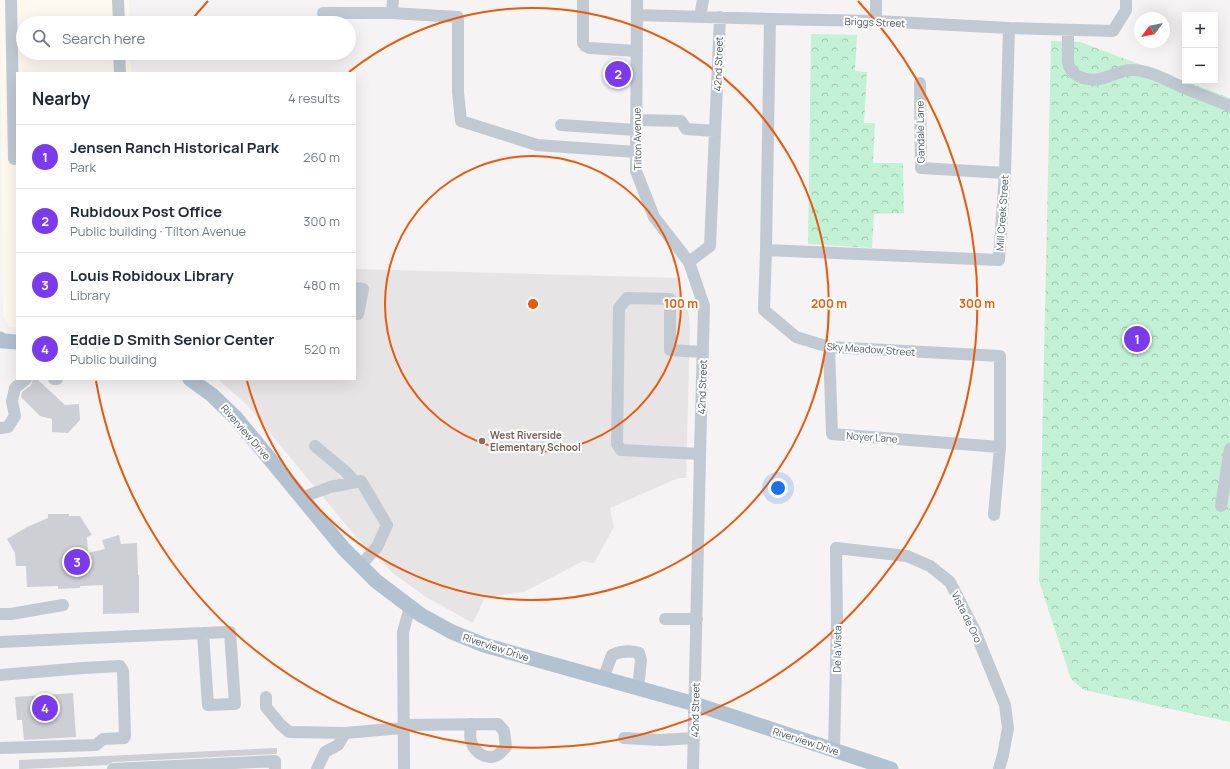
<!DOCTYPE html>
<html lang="en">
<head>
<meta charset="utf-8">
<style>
  body { margin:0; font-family:Manrope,sans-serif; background:#f6f6f7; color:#1f2937 }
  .controls { position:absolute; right:12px; top:12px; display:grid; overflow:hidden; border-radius:0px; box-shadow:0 4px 16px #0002 }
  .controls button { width:36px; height:36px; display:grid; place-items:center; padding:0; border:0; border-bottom:1px solid #e0e1e3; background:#fff; color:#1f2937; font:20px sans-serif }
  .compass { position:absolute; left:1134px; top:12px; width:36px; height:36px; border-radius:50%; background:#fff; box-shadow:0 4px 16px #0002; rotate:238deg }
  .you { position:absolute; left:778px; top:488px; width:14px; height:14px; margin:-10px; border:3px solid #fff; border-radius:50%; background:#1a73e8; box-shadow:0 0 0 6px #1a73e833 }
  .badge { display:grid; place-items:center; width:26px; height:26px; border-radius:50%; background:#7c3aed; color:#fff; font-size:13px; font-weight:700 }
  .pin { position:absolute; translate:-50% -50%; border:2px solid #fff; box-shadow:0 1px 4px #0006 }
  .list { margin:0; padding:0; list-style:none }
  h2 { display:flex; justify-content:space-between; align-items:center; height:52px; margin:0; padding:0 16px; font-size:17px }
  h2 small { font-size:13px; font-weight:400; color:#747a83 }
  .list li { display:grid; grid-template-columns:26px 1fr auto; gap:12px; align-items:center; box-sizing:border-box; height:64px; padding:0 16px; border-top:1px solid #e0e1e3 }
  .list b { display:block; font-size:15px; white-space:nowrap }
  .list p { margin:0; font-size:13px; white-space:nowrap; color:#747a83 }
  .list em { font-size:13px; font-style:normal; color:#747a83 }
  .icon { flex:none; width:22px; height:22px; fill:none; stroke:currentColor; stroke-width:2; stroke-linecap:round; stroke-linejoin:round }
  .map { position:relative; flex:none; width:1230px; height:769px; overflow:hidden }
  .search { position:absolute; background:#fff; box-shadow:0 4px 16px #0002; left:16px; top:16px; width:340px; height:44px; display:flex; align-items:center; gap:10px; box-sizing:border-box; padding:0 14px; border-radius:22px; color:#747a83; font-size:15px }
  .panel { position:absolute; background:#fff; box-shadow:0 4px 16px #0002; left:16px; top:72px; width:340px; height:308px; border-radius:0px }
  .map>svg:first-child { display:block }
  .commercial { fill:#fdf9ef }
  .education { fill:#e6e4e5 }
  .park { fill:url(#park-crowns) }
  .building { fill:#cdcfd5 }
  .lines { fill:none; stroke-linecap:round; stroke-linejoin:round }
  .minor { stroke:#c1cad2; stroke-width:12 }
  .major { stroke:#b3c2d1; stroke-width:15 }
  .ring { fill:none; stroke:#e8590c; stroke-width:2 }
  .education-dot { fill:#8d6e63; stroke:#fff; stroke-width:1.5 }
  .labels { text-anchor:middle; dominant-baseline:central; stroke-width:4; stroke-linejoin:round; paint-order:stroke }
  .street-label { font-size:10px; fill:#4a5661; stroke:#fff }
  .education-label { font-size:10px; font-weight:bold; fill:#785e54; stroke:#fff; text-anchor:start }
  .centre { fill:#e8590c; stroke:#fff; stroke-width:2 }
  .ring-label { font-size:12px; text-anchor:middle; font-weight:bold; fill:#e8590c; stroke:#fff; stroke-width:4; stroke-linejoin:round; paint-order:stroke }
</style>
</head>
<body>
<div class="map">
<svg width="1230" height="769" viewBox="0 0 1230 769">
  <defs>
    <pattern id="park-crowns" width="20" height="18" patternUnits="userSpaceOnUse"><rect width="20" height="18" fill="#c3f1d5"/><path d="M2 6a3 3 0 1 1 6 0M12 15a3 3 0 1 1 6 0" fill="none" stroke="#a0c6b0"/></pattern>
  </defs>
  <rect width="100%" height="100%" fill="#f5f3f3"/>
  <!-- commercial -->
  <path class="commercial" d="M0,0H129L130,23H23V53H131V73H17V327H10L3,317Z"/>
  <!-- education -->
  <path class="education" d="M355,269L679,278L678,289L681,293L688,310L690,327L686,478H678L610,508L614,527L594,563L583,561L524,592L485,597L473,623L426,597L394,574L357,538L246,404L218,379H355Z"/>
  <!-- park -->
  <path class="park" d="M811,34L857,35L855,71L867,72L864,123H875L873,163H903L904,213L874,214L872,248L808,244Z
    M1051,41L1080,42L1230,98V722L1084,690L1071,679L1039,581Z"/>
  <!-- building -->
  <path class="building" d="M33,379H37L65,405L79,404L80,420L68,433L52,432V419L40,416L21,397L22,392L31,385Z
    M48,514H69V516H80L92,535L87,537L88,553L105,549L102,540L119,535L121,544L137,543L138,575H139V613L103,614V585L80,586V588L58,589V586L27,587L26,566H16L15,553L7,539L27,527L48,518Z
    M73,693L76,737L24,740L22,720H17L15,697Z
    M277,748V754L113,762L107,765L24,769H19V760Z"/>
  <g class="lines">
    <!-- minor -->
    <path class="minor" d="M11,0L14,159H17
      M118,0L119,23
      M583,0V43L585,46L589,48L637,51
      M637,0L636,171L654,217L689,262L704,306L700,454L693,769
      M876,0V21
      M323,13H392L393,0
      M392,13L458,17V92L461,121L537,145L636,152
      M637,15L770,19L876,21L1009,28L1113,31L1126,10V0
      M700,17L703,0
      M770,19L766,250L764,310L796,337L829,347L1000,356V447L994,515
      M1068,30V62C1069,69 1072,73 1078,76C1099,87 1114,70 1132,70C1150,70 1168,81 1184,88C1199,94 1215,100 1230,106
      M119,53L120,73
      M920,83L921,168L1005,173
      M636,120L681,121L686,129L715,131
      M561,125L636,130
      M766,250L999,260L1005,173L1009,28
      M689,262L710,246L720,17
      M355,288L363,289L358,314H355
      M829,347L832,434L1000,447
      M54,379H57
      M0,428L8,427L15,416L12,401L15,388L26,379
      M315,446L346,472L355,482
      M700,454L621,450L617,444L619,308L627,298L670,299V350L703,352
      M301,498L330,487L361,481L387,525L377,547L360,566
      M1221,506L1230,449
      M0,614H11L63,605
      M665,619H697
      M0,642L203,633L230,632L235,704L208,705L203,633
      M0,675L83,668L120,666L123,671L125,736L124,738L103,739L96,745L0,748
      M603,679L612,655C621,651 629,650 639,653L641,660L638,689
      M266,697V707L280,724L289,732L345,733
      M403,725L498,724L504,731L506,747C504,749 501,752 499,754C487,762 474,752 471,741C469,736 471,730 471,724
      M624,738L661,740L694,738
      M834,750L837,622L836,548L907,556L930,566L950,582L975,631L1005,705L1008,728L1003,755L999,769
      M113,769L275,761V769
      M317,769L325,752L338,745L345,733L403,728
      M404,769L403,632L410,607"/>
    <!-- major -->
    <path class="major" d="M0,339L3,341L17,342
      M190,379L212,395L236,418L344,549L376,581L421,615L452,632L484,645L695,704L891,769"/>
  </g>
  <!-- distance rings -->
  <g class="ring">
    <circle cx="533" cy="304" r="148"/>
    <path d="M349 72A296 296 0 1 1 247 381"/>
    <path d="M190 22A444 444 0 0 1 208 1M858 1A444 444 0 1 1 96 381"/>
  </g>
  <!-- markers -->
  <circle class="education-dot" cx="482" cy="441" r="4"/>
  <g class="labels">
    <!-- street labels -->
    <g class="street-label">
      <text transform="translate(875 22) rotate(2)">Briggs Street</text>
      <text transform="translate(718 64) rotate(-88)">42nd Street</text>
      <text transform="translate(920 132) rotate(-91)">Gandale Lane</text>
      <text transform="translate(637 139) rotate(-91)">Tilton Avenue</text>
      <text transform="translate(1002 213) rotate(-86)">Mill Creek Street</text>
      <text transform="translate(871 349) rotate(4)">Sky Meadow Street</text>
      <text transform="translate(702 387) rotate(-88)">42nd Street</text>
      <text transform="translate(246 432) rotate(49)">Riverview Drive</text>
      <text transform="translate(872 437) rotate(4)">Noyer Lane</text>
      <text transform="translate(967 617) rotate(64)">Vista de Oro</text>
      <text transform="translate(496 647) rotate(18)">Riverview Drive</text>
      <text transform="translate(837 649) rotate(-89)">De la Vista</text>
      <text transform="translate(695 710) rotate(-89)">42nd Street</text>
      <text transform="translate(806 741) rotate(18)">Riverview Drive</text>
    </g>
    <!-- education labels -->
    <g class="education-label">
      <text x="490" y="435">West Riverside<tspan x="490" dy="12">Elementary School</tspan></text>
    </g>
  </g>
  <circle cx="533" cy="304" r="6" class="centre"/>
  <g class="ring-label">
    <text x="681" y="308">100 m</text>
    <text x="829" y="308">200 m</text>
    <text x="977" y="308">300 m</text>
  </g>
</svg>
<div class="controls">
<button>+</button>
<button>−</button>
</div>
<svg class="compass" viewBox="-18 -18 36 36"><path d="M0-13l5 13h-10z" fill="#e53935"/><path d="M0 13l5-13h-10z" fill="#747a83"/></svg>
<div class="you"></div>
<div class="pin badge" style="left:1137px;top:339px">1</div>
<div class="pin badge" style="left:618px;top:74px">2</div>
<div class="pin badge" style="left:77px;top:562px">3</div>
<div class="pin badge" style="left:45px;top:708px">4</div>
<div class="search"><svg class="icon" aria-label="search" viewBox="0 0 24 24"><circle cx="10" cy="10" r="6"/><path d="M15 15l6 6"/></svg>Search here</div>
<section class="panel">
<h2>Nearby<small>4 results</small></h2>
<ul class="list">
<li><span class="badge">1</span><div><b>Jensen Ranch Historical Park</b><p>Park</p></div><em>260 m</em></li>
<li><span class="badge">2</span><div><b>Rubidoux Post Office</b><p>Public building · Tilton Avenue</p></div><em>300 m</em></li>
<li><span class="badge">3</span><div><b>Louis Robidoux Library</b><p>Library</p></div><em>480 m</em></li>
<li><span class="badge">4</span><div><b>Eddie D Smith Senior Center</b><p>Public building</p></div><em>520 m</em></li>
</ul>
</section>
</div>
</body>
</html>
